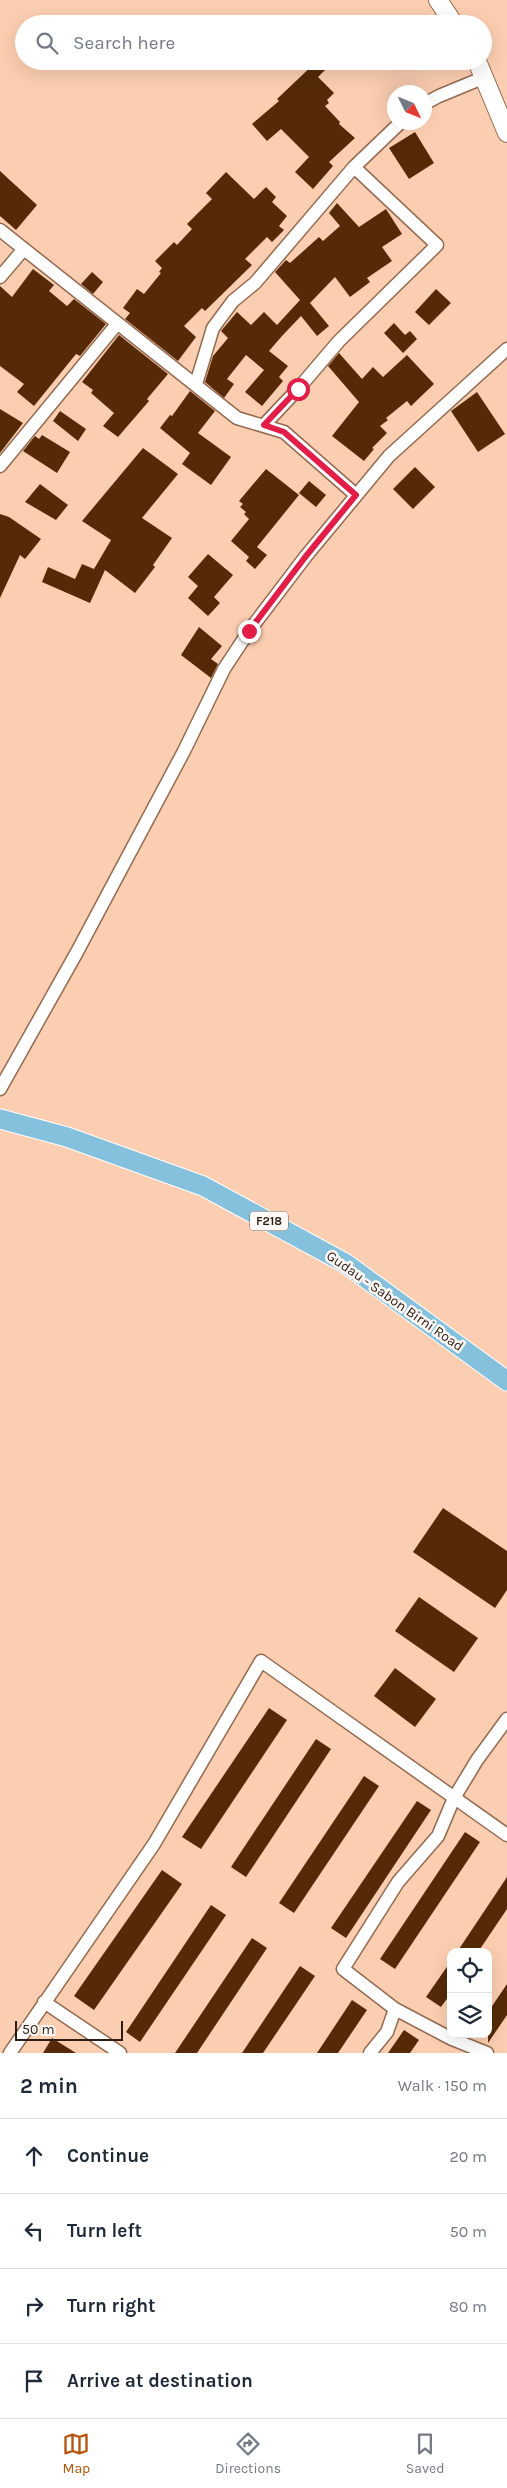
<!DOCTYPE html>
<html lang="en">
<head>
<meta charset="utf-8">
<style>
  body { margin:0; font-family:Karla,sans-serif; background:#f6f6f7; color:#1f2937 }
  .controls { position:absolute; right:15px; bottom:15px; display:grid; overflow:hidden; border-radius:10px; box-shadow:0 5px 20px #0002 }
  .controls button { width:45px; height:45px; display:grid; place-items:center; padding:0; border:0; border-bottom:1px solid #e0e1e3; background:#fff; color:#1f2937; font:25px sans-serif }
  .compass { position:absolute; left:387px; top:85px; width:45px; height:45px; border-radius:50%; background:#fff; box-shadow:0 5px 20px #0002; rotate:133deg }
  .scale { position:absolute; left:15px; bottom:12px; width:108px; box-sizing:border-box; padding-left:5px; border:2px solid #2e1d12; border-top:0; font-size:14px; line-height:18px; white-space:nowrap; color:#2e1d12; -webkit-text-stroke:4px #fdf9f6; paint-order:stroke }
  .stop { position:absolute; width:15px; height:15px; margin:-11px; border:4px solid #e11d48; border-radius:50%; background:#fff }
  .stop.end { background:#e11d48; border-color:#fff; box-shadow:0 1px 5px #0008 }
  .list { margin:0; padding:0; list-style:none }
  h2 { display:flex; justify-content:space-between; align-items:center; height:65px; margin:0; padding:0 20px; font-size:21px }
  h2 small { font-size:16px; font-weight:400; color:#747a83 }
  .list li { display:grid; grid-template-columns:32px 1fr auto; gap:15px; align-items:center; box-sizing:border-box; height:75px; padding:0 20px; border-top:1px solid #e0e1e3 }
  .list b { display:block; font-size:19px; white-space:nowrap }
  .list em { font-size:16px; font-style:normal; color:#747a83 }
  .icon { flex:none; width:28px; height:28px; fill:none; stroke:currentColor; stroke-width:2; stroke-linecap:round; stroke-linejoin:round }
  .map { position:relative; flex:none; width:507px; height:2053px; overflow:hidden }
  .search { position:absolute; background:#fff; box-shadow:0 5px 20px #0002; left:15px; right:15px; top:15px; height:55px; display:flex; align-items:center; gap:12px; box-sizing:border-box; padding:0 18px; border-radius:28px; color:#747a83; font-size:19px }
  .sheet { height:365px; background:#fff }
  nav { display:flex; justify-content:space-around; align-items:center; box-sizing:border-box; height:70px; border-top:1px solid #e0e1e3; background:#fff; font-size:14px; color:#747a83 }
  nav a { display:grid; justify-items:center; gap:2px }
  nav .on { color:#b45309 }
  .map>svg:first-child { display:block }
  .building { fill:#562a07 }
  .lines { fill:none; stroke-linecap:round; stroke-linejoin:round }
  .street-casing { stroke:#936a50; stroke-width:15 }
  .secondary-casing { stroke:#936a50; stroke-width:20 }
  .primary-casing { stroke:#fff; stroke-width:21 }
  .street { stroke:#fff; stroke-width:12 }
  .secondary { stroke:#fff; stroke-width:18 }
  .primary { stroke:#85c1dd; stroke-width:19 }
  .route { stroke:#e11d48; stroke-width:6 }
  .labels { text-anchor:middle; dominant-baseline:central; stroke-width:5; stroke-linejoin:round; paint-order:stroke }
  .shield { fill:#fdf9f6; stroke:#6c5f56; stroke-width:1 }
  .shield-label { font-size:12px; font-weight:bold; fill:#2e1d12 }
  .street-label { font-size:14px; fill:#2e1d12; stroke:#fdf9f6 }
</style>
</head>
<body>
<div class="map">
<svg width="507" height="2053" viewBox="0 0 507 2053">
  <rect width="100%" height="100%" fill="#fcceb1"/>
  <!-- building -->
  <path class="building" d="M317,61H320L327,68L318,77L334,93L327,100L329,103L325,106L340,122L339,124L355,138L329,162L333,166L313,189L295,172L309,157L281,129L267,141L252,124L279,101L277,99Z
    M415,132L434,163L409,179L389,148Z
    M0,171L37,205L16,230L0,216Z
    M226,172L254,199L266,187L276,197L272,202L287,216L279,226L284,230L272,242L267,237L245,259L252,265L205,311L202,308L184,326L196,337L178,361L125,319L130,313L123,308L137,289L144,294L161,273L159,272L162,268L155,261L174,242L177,245L192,229L187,224L212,199L206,193Z
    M337,203L359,227L386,209L402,234L382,247L392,261L367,278L370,282L350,297L335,277L310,303L329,326L317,336L301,316L282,336L269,351L288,366L279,377L283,381L262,406L245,392L264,370L246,355L227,379L234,384L224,398L205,382L213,356L228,338L221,331L237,312L251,325L264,312L277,325L300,300L275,272L286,260L290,263L319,237L323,241L340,226L329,213Z
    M33,269L54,285L49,291L67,306L74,299L106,324L80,356L76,354L34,406L17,392L24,384L0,366V286L12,297Z
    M92,272L103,282L93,294L81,284Z
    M436,289L451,303L429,325L415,312Z
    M394,323L405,335L410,331L417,339L403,353L384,333Z
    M119,335L168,374L147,399L149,401L118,437L103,426L114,413L91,393L93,390L82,382Z
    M339,353L362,379L373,367L383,377L407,355L434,384L411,406L407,401L386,418L388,420L380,426L387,433L372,448L374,449L364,461L332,436L359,402L328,366Z
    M190,391L215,411L198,433L231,457L211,485L182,464L190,453L160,428L170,415L172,416Z
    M477,392L505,434L478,452L451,411Z
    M0,409L23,423L0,453Z
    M60,411L86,429L78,441L53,421Z
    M42,435L70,452L57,473L23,451L35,436L39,439Z
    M143,448L178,474L142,518L172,538L153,565L155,567L135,593L105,570L90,603L42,582L48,567L75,579L82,564L94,569L111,540L82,521Z
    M415,467L435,487L413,509L393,489Z
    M266,469L299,495L257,547L267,555L255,569L246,561L249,557L231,541L249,519L244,514L246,512L240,507L243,504L239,501Z
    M309,481L326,495L316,507L299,493Z
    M40,484L68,505L56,520L25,502Z
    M0,514L9,517L41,539L25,559L20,555L0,598Z
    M208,554L233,575L214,597L220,603L208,616L188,598L198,586L188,577Z
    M199,627L222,646L211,659L218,664L211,678L181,655Z
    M443,1508L507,1551V1590L495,1608L413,1552Z
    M419,1597L478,1638L454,1672L395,1631Z
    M395,1668L436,1699L415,1727L374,1696Z
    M269,1708L287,1720L201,1849L182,1837Z
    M316,1739L331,1749L246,1877L231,1867Z
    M364,1776L379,1786L294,1913L279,1903Z
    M417,1801L431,1810L346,1938L331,1928Z
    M465,1832L480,1842L395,1969L380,1959Z
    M162,1870L182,1884L94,2010L74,1996Z
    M507,1877V1909L478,1952H457Z
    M211,1905L226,1915L140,2042L126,2032Z
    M252,1938L267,1948L197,2053H175Z
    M451,1961V1993L441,2007L426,1997Z
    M300,1966L315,1976L263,2053H242Z
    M507,1984V2015L488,2043V2012Z
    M352,2000L367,2010L338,2053H317Z
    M404,2030L419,2040L410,2053H388Z
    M52,2038L76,2053H43Z"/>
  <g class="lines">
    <!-- street casing -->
    <g class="street-casing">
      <path id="street" d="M424,104L439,96L485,77
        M0,230L237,418L284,432L356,495
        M0,277L23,250
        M196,384L213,328L233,301L255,283L354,167L401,122
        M264,425L298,389L339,341L437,245L354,167
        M0,466L117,324
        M0,1089L77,952L184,751L224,669L249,631L306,556L389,456L507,349
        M44,2002L120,2053
        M395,2009L452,2039L487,2053
        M10,2053L154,1844L261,1661L507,1835
        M370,2053L387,2032L395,2009L343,1969L398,1882L438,1836L454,1798L477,1760L507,1719"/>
    </g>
    <!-- secondary casing -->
    <g class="secondary-casing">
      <path id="secondary" d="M438,0L454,24
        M477,61L507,133"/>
    </g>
    <!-- primary casing -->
    <g class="primary-casing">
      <path id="primary" d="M0,1119L67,1137L203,1186L345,1263L507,1381"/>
    </g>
    <!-- street -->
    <use href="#street" class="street"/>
    <!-- secondary -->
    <use href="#secondary" class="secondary"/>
    <!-- primary -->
    <use href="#primary" class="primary"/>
  </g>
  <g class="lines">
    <!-- route -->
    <path class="route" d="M249,631L306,556L356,495L284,432L264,425L298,389"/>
  </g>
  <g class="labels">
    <!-- shield labels -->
    <rect class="shield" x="250" y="1211.5" width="38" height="19" rx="4"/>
    <g class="shield-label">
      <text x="269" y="1221">F218</text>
    </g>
    <!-- street labels -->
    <g class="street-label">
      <text transform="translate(395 1301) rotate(35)">Gudau - Sabon Birni Road</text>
    </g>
  </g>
</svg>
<div class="controls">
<button><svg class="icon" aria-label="locate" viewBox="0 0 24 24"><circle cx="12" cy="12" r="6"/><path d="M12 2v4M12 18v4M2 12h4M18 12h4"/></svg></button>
<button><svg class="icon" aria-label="layers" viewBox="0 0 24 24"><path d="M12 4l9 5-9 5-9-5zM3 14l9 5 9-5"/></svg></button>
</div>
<svg class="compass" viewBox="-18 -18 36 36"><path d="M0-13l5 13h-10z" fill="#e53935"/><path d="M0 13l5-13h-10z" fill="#747a83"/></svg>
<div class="scale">50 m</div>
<div class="stop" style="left:298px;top:389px"></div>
<div class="stop end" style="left:249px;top:631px"></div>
<div class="search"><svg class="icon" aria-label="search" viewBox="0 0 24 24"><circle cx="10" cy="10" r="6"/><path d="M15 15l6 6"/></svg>Search here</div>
</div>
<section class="sheet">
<h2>2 min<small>Walk · 150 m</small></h2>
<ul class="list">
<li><svg class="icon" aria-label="ahead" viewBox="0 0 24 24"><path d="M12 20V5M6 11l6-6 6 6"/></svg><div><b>Continue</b></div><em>20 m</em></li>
<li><svg class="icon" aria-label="left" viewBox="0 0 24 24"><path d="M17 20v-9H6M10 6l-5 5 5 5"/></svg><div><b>Turn left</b></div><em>50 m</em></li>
<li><svg class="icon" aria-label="right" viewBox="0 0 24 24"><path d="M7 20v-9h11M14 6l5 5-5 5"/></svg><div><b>Turn right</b></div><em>80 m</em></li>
<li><svg class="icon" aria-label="arrive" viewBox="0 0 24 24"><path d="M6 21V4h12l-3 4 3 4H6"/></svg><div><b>Arrive at destination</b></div></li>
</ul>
</section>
<nav>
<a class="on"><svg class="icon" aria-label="map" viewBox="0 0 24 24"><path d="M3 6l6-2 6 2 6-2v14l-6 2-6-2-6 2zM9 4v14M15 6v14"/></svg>Map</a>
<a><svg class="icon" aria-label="directions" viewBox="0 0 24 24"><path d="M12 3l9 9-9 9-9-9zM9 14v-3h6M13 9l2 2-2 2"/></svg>Directions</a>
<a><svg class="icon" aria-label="saved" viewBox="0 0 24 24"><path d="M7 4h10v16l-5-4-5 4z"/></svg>Saved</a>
</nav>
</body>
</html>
